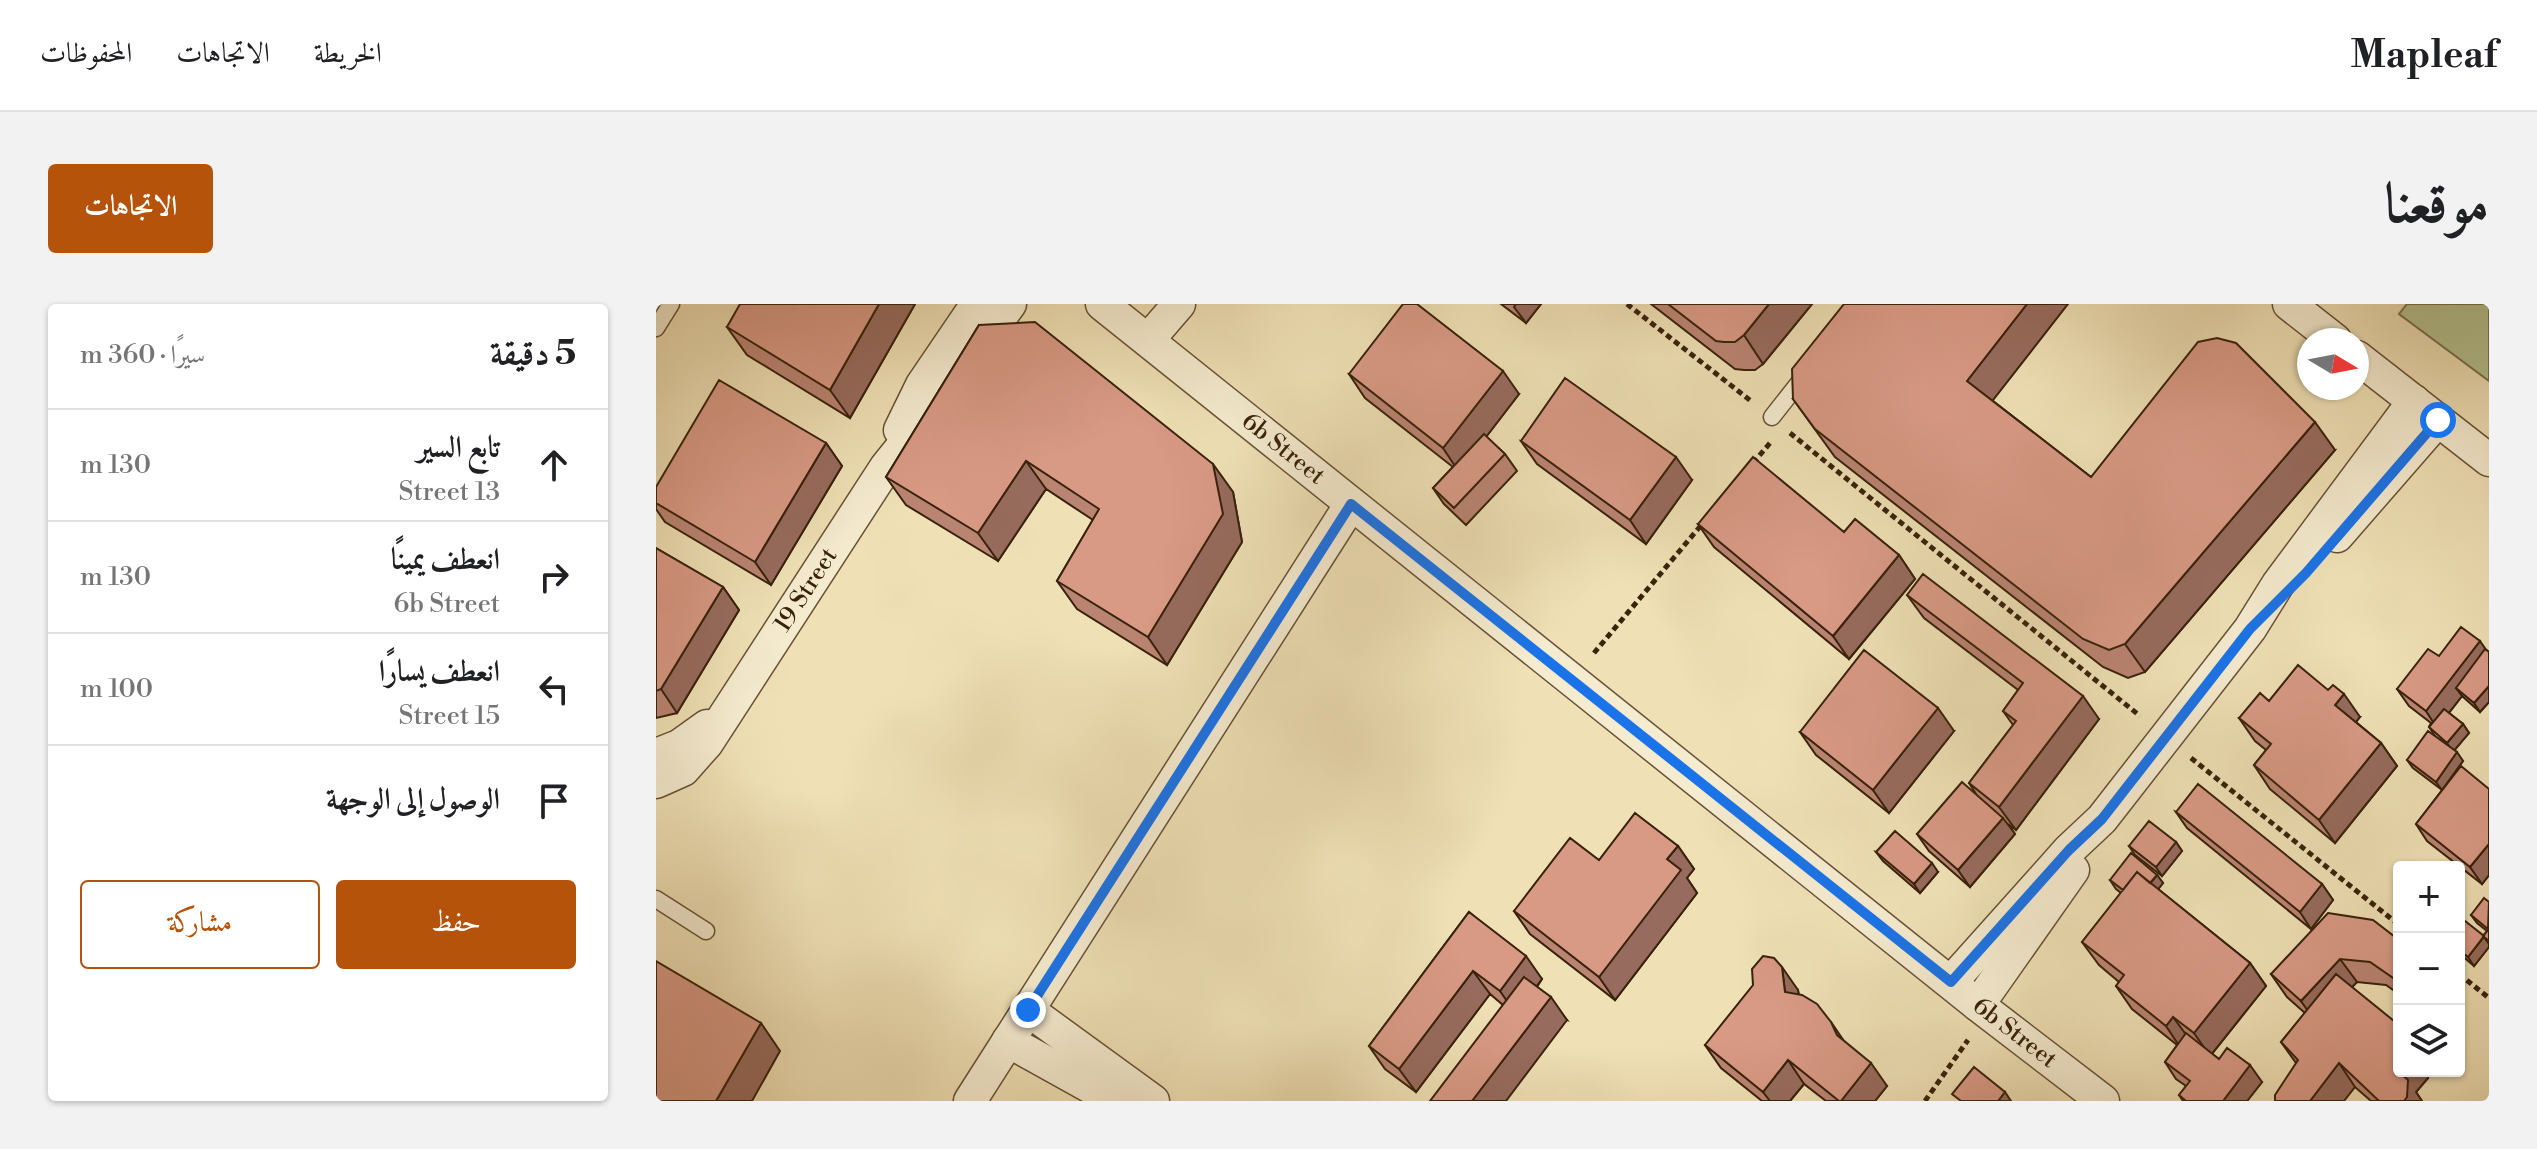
<!DOCTYPE html>
<html lang="ar">
<head>
<meta charset="utf-8">
<style>
  body { margin:0; font-family:"Libre Bodoni",Amiri,serif; background:#f2f2f2; color:#202124; direction:rtl }
  .controls { position:absolute; right:24px; bottom:24px; display:grid; overflow:hidden; border-radius:8px; box-shadow:0 2px 6px #0004 }
  .controls button { width:72px; height:72px; display:grid; place-items:center; padding:0; border:0; border-bottom:2px solid #e0e0e0; background:#fff; color:#202124; font:40px sans-serif }
  .compass { position:absolute; left:1641px; top:24px; width:72px; height:72px; border-radius:50%; background:#fff; box-shadow:0 2px 6px #0004; rotate:100deg }
  .stop { position:absolute; width:24px; height:24px; margin:-18px; border:6px solid #1a73e8; border-radius:50%; background:#fff }
  .stop.end { background:#1a73e8; border-color:#fff; box-shadow:0 2px 8px #0008 }
  .list { margin:0; padding:0; list-style:none }
  h2 { display:flex; justify-content:space-between; align-items:center; height:104px; margin:0; padding:0 32px; font-size:34px }
  h2 small { font-size:26px; font-weight:400; color:#757577 }
  .list li { display:grid; grid-template-columns:52px 1fr auto; gap:24px; align-items:center; box-sizing:border-box; height:112px; padding:0 32px; border-top:2px solid #e0e0e0 }
  .list b { display:block; font-size:30px; white-space:nowrap }
  .list p { margin:0; font-size:26px; white-space:nowrap; color:#757577 }
  .list em { font-size:26px; font-style:normal; color:#757577 }
  .actions { display:flex; gap:16px; padding:24px 32px }
  .actions a { flex:1; padding:18px 0; border:2px solid #b45309; border-radius:8px; text-align:center; font-size:28px; color:#b45309 }
  .actions .main { background:#b45309; color:#fff }
  .icon { flex:none; width:44px; height:44px; fill:none; stroke:currentColor; stroke-width:2; stroke-linecap:round; stroke-linejoin:round }
  .map { position:relative; flex:none; width:1833px; height:797px; overflow:hidden; direction:ltr; border-radius:8px }
  header { display:flex; align-items:center; gap:48px; box-sizing:border-box; height:112px; padding:0 40px; background:#fff; border-bottom:2px solid #e0e0e0 }
  header strong { font-size:38px }
  nav { display:flex; gap:44px; margin-inline-start:auto; font-size:28px }
  .intro { display:flex; align-items:center; justify-content:space-between; box-sizing:border-box; height:192px; padding:0 48px }
  h1 { margin:0; font-size:56px }
  .button { padding:20px 36px; border-radius:8px; background:#b45309; color:#fff; font-size:28px; font-weight:700 }
  main { display:flex; gap:48px; padding:0 48px }
  aside { flex:1; background:#fff; border-radius:8px; box-shadow:0 2px 6px #0004 }
  .map>svg:first-child { display:block }
  .green { fill:#b5c391; stroke:#76724e; stroke-width:2 }
  .lines { fill:none; stroke-linecap:round; stroke-linejoin:round }
  .service-casing { stroke:#665235; stroke-width:19 }
  .minor-casing { stroke:#665235; stroke-width:35 }
  .path { stroke:#38220a; stroke-width:5; stroke-dasharray:6 4; stroke-linecap:butt }
  .service { stroke:#f5ebcf; stroke-width:16 }
  .minor { stroke:#f5ebcf; stroke-width:32 }
  .wall { fill:#ba8472; stroke:#38220a; stroke-width:2 }
  .shaded-wall { fill:#976b5d; stroke:#38220a; stroke-width:2 }
  .building { fill:#d89985; stroke:#38220a; stroke-width:2 }
  .route { stroke:#1a73e8; stroke-width:10 }
  .labels { text-anchor:middle; dominant-baseline:central; stroke-width:6; stroke-linejoin:round; paint-order:stroke }
  .street-label { font-size:24px; fill:#38220a; stroke:#f5ebcf }
</style>
</head>
<body>
<header>
<strong>Mapleaf</strong>
<nav><a>الخريطة</a><a>الاتجاهات</a><a>المحفوظات</a></nav>
</header>
<div class="intro"><h1>موقعنا</h1><a class="button">الاتجاهات</a></div>
<main>
<div class="map">
<svg width="1833" height="797" viewBox="0 0 1833 797">
  <rect width="100%" height="100%" fill="#efe0b5"/>
  <filter id="stains"><feTurbulence type="fractalNoise" baseFrequency=".0025" numOctaves="4"/><feColorMatrix values="0 0 0 0 .2 0 0 0 0 .09 0 0 0 0 .02 0 0 0 .5 -.17"/></filter>
  <radialGradient id="worn" r=".72"><stop offset=".6" stop-color="#630" stop-opacity="0"/><stop offset="1" stop-color="#630" stop-opacity=".3"/></radialGradient>
  <!-- green -->
  <path class="green" d="M1751,0H1833V77L1743,10Z"/>
  <g class="lines">
    <!-- service casing -->
    <g class="service-casing">
      <path id="service" d="M0,24L15,0
        M1116,113L1149,71
        M0,595L50,627"/>
    </g>
    <!-- minor casing -->
    <g class="minor-casing">
      <g id="minor">
        <path id="s1" d="M446,0L1322,701L1447,797"/>
        <path d="M1633,0L1679,36"/>
        <path d="M492,36L523,0"/>
        <path d="M1701,53L1833,156"/>
        <path d="M313,55L354,0"/>
        <path d="M244,126L266,81L321,0"/>
        <path d="M1681,232L1782,116"/>
        <path d="M0,451L23,442L51,422"/>
        <path id="s2" d="M0,478L27,466L51,439L230,163L279,102"/>
        <path d="M1295,678L1413,546L1446,515L1594,325L1622,280L1758,97"/>
        <path d="M1322,701L1417,566"/>
        <path d="M372,706L497,797"/>
        <path d="M352,737L460,797"/>
        <path d="M314,797L695,200"/>
      </g>
    </g>
    <!-- path -->
    <path class="path" d="M971,0L1095,97
      M1134,129L1484,412
      M1097,159L1114,139
      M938,349L1047,219
      M1535,454L1743,621
      M1803,670L1833,694
      M1269,797L1312,736"/>
    <!-- service -->
    <use href="#service" class="service"/>
    <!-- minor -->
    <use href="#minor" class="minor"/>
  </g>
  <!-- wall -->
  <path class="wall" d="M259,0L194,114L91,51L71,23Z
    M845,0H885L870,19Z
    M995,0H1156L1107,60L1099,66H1088L1079,65Z
    M323,21L577,188L586,238L511,361L421,305L401,277L437,216L390,185L342,257L250,201L230,173Z
    M693,70L863,90L830,133L849,150L861,167L810,221L788,200L777,184L797,163L709,94Z
    M1137,95L1337,97L1435,173L1679,146L1489,368L1472,374L1447,363L1179,153Z
    M865,137L1036,176L990,240L881,160Z
    M170,139L186,162L115,281L9,218L0,205V183Z
    M1042,220L1188,228L1243,251L1259,275L1193,355L1058,243Z
    M0,244L67,283L83,306L21,409L0,414Z
    M1251,291L1443,415L1360,526L1352,520L1359,530L1314,583L1273,547L1261,530L1320,490L1313,479L1357,421L1347,407L1362,386L1268,314Z
    M1829,345L1833,348V398L1824,408L1806,392L1793,409L1807,420L1813,429L1798,446L1807,457L1788,483L1833,485V571L1826,580L1771,537L1760,520L1786,486L1757,464L1751,456L1779,432L1773,423L1775,419L1753,402L1741,385L1783,352Z
    M1704,413L1700,418L1725,439L1741,462L1679,539L1614,485L1598,461L1610,446L1599,437L1583,414Z
    M1298,427L1233,509L1160,451L1144,428Z
    M1520,508L1666,580L1677,596L1655,625L1531,524Z
    M1520,538L1526,547L1506,572L1479,551L1473,542Z
    M1022,542L1038,565L1031,574L1041,589L959,696L874,630L858,607L943,556Z
    M1220,548L1282,568L1264,589L1227,557Z
    M1501,571L1507,579L1502,585L1594,659L1610,682L1556,750L1563,755L1606,778L1591,797H1527L1523,791L1530,782L1520,775L1509,758L1521,741L1476,705L1460,682L1463,678L1443,661L1426,638L1465,589L1460,585L1454,576Z
    M1833,598V643L1818,662L1803,649V615L1827,632L1831,627L1821,619L1815,611Z
    M813,608L886,675L881,683L911,716L847,701L834,690L760,788L729,765L713,742Z
    M1743,636V690L1730,681L1701,678L1696,683L1743,767H1773L1772,774L1760,788L1766,797H1715L1699,783L1640,759L1625,738L1649,709L1631,693L1615,670Z
    M1142,686L1143,691L1175,718L1188,737L1231,782L1219,797H1170L1148,780L1134,797H1106L1065,764L1049,741Z"/>
  <!-- shaded-wall -->
  <path class="shaded-wall" d="M223,0H259L194,114L174,86Z
    M860,0H885L870,19L858,3Z
    M1113,0H1156L1107,60L1088,31Z
    M1371,0H1412L1330,105L1311,77Z
    M847,67L863,90L803,168L787,144Z
    M1659,118L1679,146L1489,368L1469,340Z
    M170,139L186,162L115,281L99,258Z
    M1020,153L1036,176L990,240L974,216Z
    M370,157L390,185L342,257L322,229Z
    M557,160L577,188L586,238L511,361L492,333Z
    M1243,251L1259,275L1193,355L1177,332Z
    M67,283L83,306L21,409L5,385Z
    M1824,337L1833,350L1800,384L1806,392L1781,424L1770,407Z
    M1833,382V398L1824,408L1818,399Z
    M1688,390L1704,413L1695,424L1679,401Z
    M1427,392L1443,415L1360,526L1343,503Z
    M1282,404L1298,427L1233,509L1217,486Z
    M1807,420L1813,429L1797,448L1791,439Z
    M1725,439L1741,462L1679,539L1663,516Z
    M1801,448L1807,457L1786,486L1780,478Z
    M1347,514L1359,530L1314,583L1302,566Z
    M1520,538L1526,547L1506,572L1500,563Z
    M1833,540V571L1826,580L1814,563Z
    M1022,542L1038,565L1031,574L1041,589L959,696L943,673L1011,555Z
    M1276,559L1282,568L1264,589L1258,580Z
    M1501,571L1507,579L1486,606L1480,597Z
    M1666,580L1677,596L1655,625L1644,608Z
    M1828,633L1833,640V643L1818,662L1812,653Z
    M870,652L886,675L860,710L844,687Z
    M1684,655L1701,678L1661,720L1645,697Z
    M1594,659L1610,682L1554,752L1538,729Z
    M1126,663L1142,686L1145,712L1129,688Z
    M817,667L834,690L760,788L743,765Z
    M895,693L911,716L850,797H816Z
    M1517,713L1534,736L1526,746L1510,722Z
    M105,719L124,747L96,797H60Z
    M1132,756L1148,780L1134,797H1114L1107,788Z
    M1215,759L1231,782L1219,797H1185Z
    M1683,759L1699,783L1688,797H1654Z
    M1594,761L1606,778L1591,797H1567Z
    M1742,767H1773L1772,774L1760,788L1766,797H1748Z
    M1349,788L1355,797H1342Z"/>
  <!-- building -->
  <path class="building" d="M84,0H223L174,86L71,23Z
    M747,0H761L847,67L787,144L693,70Z
    M1012,0H1113L1088,31L1079,38H1068L1060,37Z
    M1188,0H1371L1311,77L1435,173L1542,38L1561,34L1580,39L1659,118L1469,340L1453,346L1427,335L1159,125L1137,95L1136,65Z
    M379,18L557,160L567,210L492,333L401,277L443,205L370,157L322,229L230,173L323,21Z
    M909,74L1020,153L974,216L865,137Z
    M63,76L170,139L99,258L0,199V183Z
    M828,130L849,150L798,204L777,184Z
    M1097,153L1188,228L1199,215L1243,251L1177,332L1042,220Z
    M0,244L67,283L5,385L0,387Z
    M1267,270L1427,392L1343,503L1313,479L1360,417L1347,407L1367,379L1251,291Z
    M1805,323L1824,337L1770,407L1741,385L1772,345L1783,352Z
    M1829,345L1833,348V382L1818,399L1800,384Z
    M1208,346L1282,404L1217,486L1144,428Z
    M1642,361L1672,386L1677,381L1688,390L1679,401L1725,439L1663,516L1598,461L1615,440L1583,414L1604,389L1613,397Z
    M1788,405L1807,420L1791,439L1773,423Z
    M1772,427L1801,448L1780,478L1751,456Z
    M1805,462L1833,485V540L1814,563L1760,520Z
    M1306,478L1347,514L1302,566L1261,530Z
    M1542,480L1666,580L1644,608L1520,508Z
    M979,509L1022,542L1011,555L1025,566L943,673L858,607L914,534L943,556Z
    M1493,517L1520,538L1500,563L1473,542Z
    M1239,527L1276,559L1258,580L1220,548Z
    M1475,549L1501,571L1494,579L1481,568L1467,586L1454,576Z
    M1481,568L1594,659L1538,729L1517,713L1510,722L1460,682L1468,671L1426,638Z
    M1828,594L1833,598L1832,625L1815,611Z
    M813,608L870,652L844,687L817,667L743,765L713,742Z
    M1672,609L1717,616L1743,636V678L1714,658L1684,655L1645,697L1615,670Z
    M1804,613L1828,632L1812,653L1803,646Z
    M1833,625V637L1827,632Z
    M1107,652L1118,654L1126,663L1129,688L1146,691L1161,700L1175,718L1181,731L1215,759L1185,797H1183L1132,756L1107,788L1049,741L1097,681L1096,665Z
    M0,657L105,719L60,797H0Z
    M1680,670L1743,721L1742,767L1752,776L1751,793L1748,797H1723L1683,759L1654,797H1619V791L1642,756L1625,738Z
    M868,673L895,693L816,797H774Z
    M1530,729L1563,755L1571,744L1594,761L1567,797H1530L1523,791L1534,777L1509,758Z
    M1318,763L1349,788L1342,797H1305L1296,790Z"/>
  <g class="lines">
    <!-- route -->
    <path class="route" d="M372,706L695,200L1295,678L1413,546L1446,515L1594,325L1650,269L1782,116"/>
  </g>
  <g class="labels">
    <!-- street labels -->
    <g class="street-label">
      <text stroke="none"><textPath href="#s1" startOffset="232">6b Street</textPath></text>
      <text stroke="none"><textPath href="#s2" startOffset="248">19 Street</textPath></text>
      <text stroke="none"><textPath href="#s1" startOffset="1168">6b Street</textPath></text>
    </g>
  </g>
  <rect width="100%" height="100%" filter="url(#stains)"/>
  <rect width="100%" height="100%" fill="url(#worn)"/>
</svg>
<div class="controls">
<button>+</button>
<button>−</button>
<button><svg class="icon" aria-label="layers" viewBox="0 0 24 24"><path d="M12 4l9 5-9 5-9-5zM3 14l9 5 9-5"/></svg></button>
</div>
<svg class="compass" viewBox="-18 -18 36 36"><path d="M0-13l5 13h-10z" fill="#e53935"/><path d="M0 13l5-13h-10z" fill="#757577"/></svg>
<div class="stop" style="left:1782px;top:116px"></div>
<div class="stop end" style="left:372px;top:706px"></div>
</div>
<aside>
<h2>5 دقيقة<small>سيرًا · 360 m</small></h2>
<ul class="list">
<li><svg class="icon" aria-label="ahead" viewBox="0 0 24 24"><path d="M12 20V5M6 11l6-6 6 6"/></svg><div><b>تابع السير</b><p>13 Street</p></div><em>130 m</em></li>
<li><svg class="icon" aria-label="right" viewBox="0 0 24 24"><path d="M7 20v-9h11M14 6l5 5-5 5"/></svg><div><b>انعطف يمينًا</b><p>6b Street</p></div><em>130 m</em></li>
<li><svg class="icon" aria-label="left" viewBox="0 0 24 24"><path d="M17 20v-9H6M10 6l-5 5 5 5"/></svg><div><b>انعطف يسارًا</b><p>15 Street</p></div><em>100 m</em></li>
<li><svg class="icon" aria-label="arrive" viewBox="0 0 24 24"><path d="M6 21V4h12l-3 4 3 4H6"/></svg><div><b>الوصول إلى الوجهة</b></div></li>
</ul>
<div class="actions"><a class="main">حفظ</a><a>مشاركة</a></div>
</aside>
</main>
</body>
</html>
